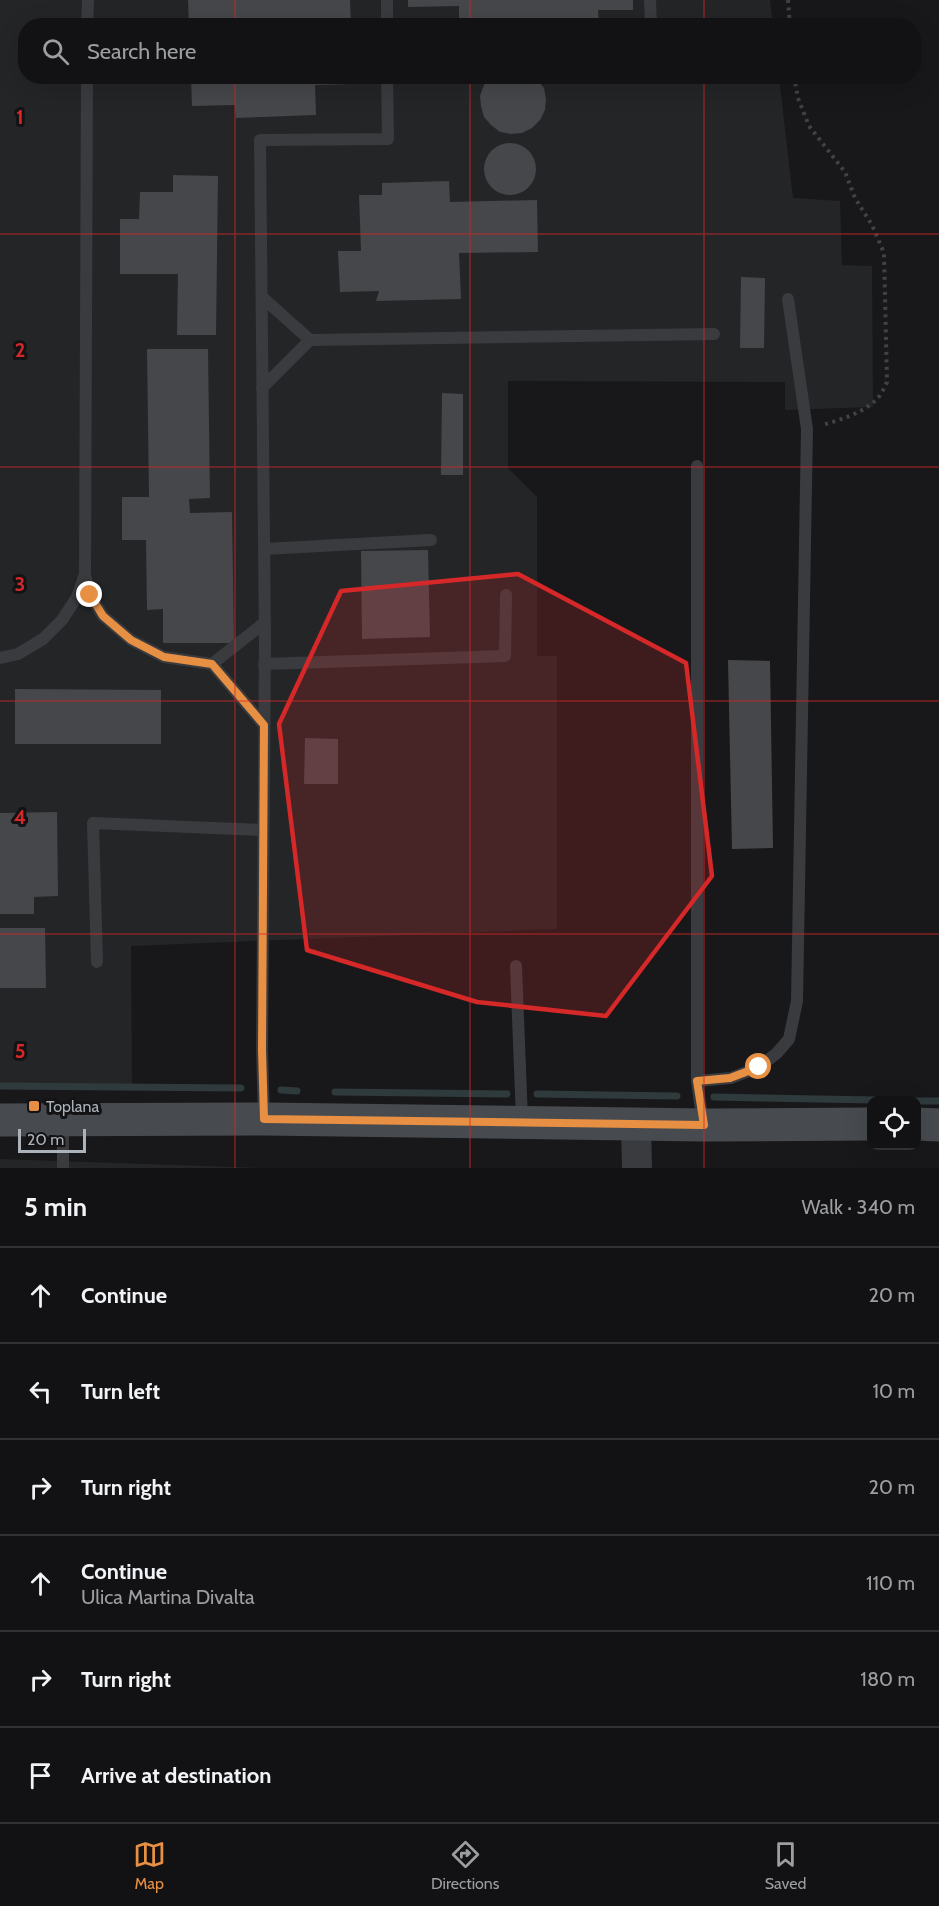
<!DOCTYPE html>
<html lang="en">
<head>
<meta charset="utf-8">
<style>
  body { margin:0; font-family:Cabin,sans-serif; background:#1b1b1d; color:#f1f3f6 }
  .controls { position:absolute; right:18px; bottom:18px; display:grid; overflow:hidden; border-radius:12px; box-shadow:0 6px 24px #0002 }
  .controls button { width:54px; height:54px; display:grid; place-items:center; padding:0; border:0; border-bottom:2px solid #313234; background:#121214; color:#f1f3f6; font:30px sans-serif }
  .scale { position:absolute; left:18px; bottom:15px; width:68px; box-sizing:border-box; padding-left:6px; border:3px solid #abb2b9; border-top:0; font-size:16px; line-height:21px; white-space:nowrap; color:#abb2b9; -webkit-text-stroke:4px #131315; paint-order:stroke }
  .stop { position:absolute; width:18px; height:18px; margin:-14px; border:4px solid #e78f43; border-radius:50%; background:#fff }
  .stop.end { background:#e78f43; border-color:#fff; box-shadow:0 2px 6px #0008 }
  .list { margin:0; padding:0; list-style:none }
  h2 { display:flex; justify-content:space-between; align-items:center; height:78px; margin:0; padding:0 24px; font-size:26px }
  h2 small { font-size:20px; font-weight:400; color:#9c9ea0 }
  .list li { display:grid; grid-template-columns:39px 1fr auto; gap:18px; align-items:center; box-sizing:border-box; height:96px; padding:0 24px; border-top:2px solid #313234 }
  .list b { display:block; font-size:22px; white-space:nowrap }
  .list p { margin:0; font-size:20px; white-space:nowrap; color:#9c9ea0 }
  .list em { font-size:20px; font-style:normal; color:#9c9ea0 }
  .icon { flex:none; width:33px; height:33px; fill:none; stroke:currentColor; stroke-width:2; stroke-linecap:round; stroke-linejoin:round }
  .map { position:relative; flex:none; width:939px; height:1168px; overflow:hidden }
  .search { position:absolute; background:#121214; box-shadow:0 6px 24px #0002; left:18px; right:18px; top:18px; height:66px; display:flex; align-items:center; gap:15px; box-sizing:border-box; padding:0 21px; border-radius:24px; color:#9c9ea0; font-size:22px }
  .sheet { height:654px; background:#121214 }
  nav { display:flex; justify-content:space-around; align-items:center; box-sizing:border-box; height:84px; border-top:2px solid #313234; background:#121214; font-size:16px; color:#9c9ea0 }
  nav a { display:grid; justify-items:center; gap:3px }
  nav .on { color:#e78f43 }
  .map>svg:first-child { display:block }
  .built { fill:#242527 }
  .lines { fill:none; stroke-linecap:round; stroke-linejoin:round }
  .stream { stroke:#2f3a3d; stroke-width:7 }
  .building { fill:#45474a }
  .path { stroke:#3f4246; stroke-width:4; stroke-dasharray:3 4.5; stroke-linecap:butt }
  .service { stroke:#393b3f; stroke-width:12 }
  .tertiary { stroke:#393b3f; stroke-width:30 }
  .secondary { stroke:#474b4f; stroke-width:33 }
  .route { stroke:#e78f43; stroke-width:8 }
  .marked { fill:#d62828; fill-opacity:0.2; stroke:#d62828; stroke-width:4.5; stroke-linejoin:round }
  .grid { fill:none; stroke:#d62828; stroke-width:1.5; stroke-opacity:0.55 }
  .poi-dot { fill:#e78f43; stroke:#131315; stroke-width:2 }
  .labels { text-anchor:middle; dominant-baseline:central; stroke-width:6; stroke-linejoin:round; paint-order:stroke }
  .poi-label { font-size:16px; fill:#abb2b9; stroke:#131315; text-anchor:start }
  .grid-label { font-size:20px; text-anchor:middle; font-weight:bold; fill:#d62828; stroke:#131315; stroke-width:6; stroke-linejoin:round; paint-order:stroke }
</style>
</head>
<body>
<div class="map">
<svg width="939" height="1168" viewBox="0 0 939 1168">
  <rect width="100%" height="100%" fill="#18181a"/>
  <!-- built -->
  <path class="built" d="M0,0H770L773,25L26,26V76L779,77L793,198L840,201L842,265L872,266L873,407L785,410V382L508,381V468L537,497V656H557V929L131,946L132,1085L0,1086Z
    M0,1159L261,1168H0Z"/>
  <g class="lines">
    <!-- stream -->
    <path class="stream" d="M0,1086L241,1088
      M281,1090L297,1091
      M335,1092L507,1094
      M537,1094L677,1096
      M714,1097L875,1100
      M916,1101H939"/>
  </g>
  <!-- building -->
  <path class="building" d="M188,0H350L351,26H189Z
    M408,0H633V10H598L599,23L459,25V6L408,7Z
    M191,76H353V84L315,85L316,115L236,118L235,105L192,106Z
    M534,76L544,88L546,99L545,110L540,120L532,128L522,133L511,134L500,132L491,125L484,117L481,106L480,96L484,85L490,77Z
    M484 169a26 26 0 1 1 52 0a26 26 0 1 1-52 0Z
    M173,175L218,176L216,335H177L178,274H120V219H139L140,192H173Z
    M449,181L450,202L537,200L538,252L459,253L461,299L376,301L379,291L340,292L338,251H361L359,195H382V183Z
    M741,277L765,278L764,348H740Z
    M147,349H208L210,498L189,499L190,513L232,512L234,643H163V609L147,610L146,540H122V497H149Z
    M442,393L463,394V475H441Z
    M428,550L430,637L362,639L361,551Z
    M728,660L770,661L773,848L732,849Z
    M15,689L161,690V744H15Z
    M305,738L338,739V784H304Z
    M57,812L58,896L34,897V914H0V813Z
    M0,928H45L46,988H0Z"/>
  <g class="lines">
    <!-- path -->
    <path class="path" d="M788,0L790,26
      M794,76L798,98L809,126L845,172L855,198L872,225L884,253L887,382C884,388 881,395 877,399C863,413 840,420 822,425"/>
    <!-- service -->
    <path class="service" d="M387,0V26
      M650,0L651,26
      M87,26L88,0
      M262,297L310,340L262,388
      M310,340L714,334
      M697,466V1081L703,1124
      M264,549L431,540
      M85,575L90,595L103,616L131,640L164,657L212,664L264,725
      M0,658L18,654L43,639L62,620L77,597L85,574L87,76
      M212,664L264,623
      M264,664L505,656L506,595
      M97,962L93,823L263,830
      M516,966L522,1120
      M697,1081L731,1078L759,1067L777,1053L789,1039L797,1001L807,429L788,299
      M264,1118L262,1050L265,641L260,140L388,139L387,76
      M63,1122V1168"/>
    <!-- tertiary -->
    <path class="tertiary" d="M636,1124L637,1168"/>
    <!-- secondary -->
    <path class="secondary" d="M0,1120L264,1119L704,1125L872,1124
      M916,1124L939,1125"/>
  </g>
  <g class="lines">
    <!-- route -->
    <path class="route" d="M90,595L103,616L131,640L164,657L212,664L264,725L262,1050L264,1119L704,1125L697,1081L730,1078L759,1067"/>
  </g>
  <!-- marked area -->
  <path class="marked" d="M518,574L686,663L712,876L606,1016L477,1002L307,950L279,724L341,591Z"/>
  <!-- grid -->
  <path class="grid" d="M235,0V26M470,0V26M704,0V26M235,76V1168M470,76V1168M704,76V1168M0,234H939M0,467H939M0,701H939M0,934H939"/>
  <!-- markers -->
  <rect class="poi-dot" x="28" y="1100" width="12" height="12" rx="3"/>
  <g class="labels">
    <!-- poi labels -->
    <g class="poi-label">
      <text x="46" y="1106">Toplana</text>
    </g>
  </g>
  <g class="grid-label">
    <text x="20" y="124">1</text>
    <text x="20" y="357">2</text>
    <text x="20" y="591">3</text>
    <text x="20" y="824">4</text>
    <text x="20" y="1058">5</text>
  </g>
</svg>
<div class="controls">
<button><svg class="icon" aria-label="locate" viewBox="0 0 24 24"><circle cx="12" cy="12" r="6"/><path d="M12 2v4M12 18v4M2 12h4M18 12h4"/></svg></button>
</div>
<div class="scale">20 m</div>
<div class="stop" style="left:759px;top:1067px"></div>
<div class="stop end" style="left:90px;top:595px"></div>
<div class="search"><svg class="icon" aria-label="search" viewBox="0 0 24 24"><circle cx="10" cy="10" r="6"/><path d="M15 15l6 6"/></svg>Search here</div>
</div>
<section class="sheet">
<h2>5 min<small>Walk · 340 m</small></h2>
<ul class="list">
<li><svg class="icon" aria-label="ahead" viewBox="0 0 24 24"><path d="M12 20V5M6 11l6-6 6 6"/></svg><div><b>Continue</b></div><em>20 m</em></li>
<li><svg class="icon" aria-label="left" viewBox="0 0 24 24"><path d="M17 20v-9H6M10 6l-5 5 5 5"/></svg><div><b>Turn left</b></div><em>10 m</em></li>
<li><svg class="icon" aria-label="right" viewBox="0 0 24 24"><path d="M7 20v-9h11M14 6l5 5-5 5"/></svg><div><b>Turn right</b></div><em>20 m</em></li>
<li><svg class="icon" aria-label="ahead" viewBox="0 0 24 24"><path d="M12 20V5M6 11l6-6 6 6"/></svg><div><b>Continue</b><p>Ulica Martina Divalta</p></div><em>110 m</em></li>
<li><svg class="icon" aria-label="right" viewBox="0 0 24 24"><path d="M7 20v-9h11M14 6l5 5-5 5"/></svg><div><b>Turn right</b></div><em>180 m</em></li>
<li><svg class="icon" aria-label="arrive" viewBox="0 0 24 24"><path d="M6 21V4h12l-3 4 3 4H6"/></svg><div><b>Arrive at destination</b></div></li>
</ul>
</section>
<nav>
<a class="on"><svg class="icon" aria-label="map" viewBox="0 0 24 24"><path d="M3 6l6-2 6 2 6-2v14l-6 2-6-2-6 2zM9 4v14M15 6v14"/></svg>Map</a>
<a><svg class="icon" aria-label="directions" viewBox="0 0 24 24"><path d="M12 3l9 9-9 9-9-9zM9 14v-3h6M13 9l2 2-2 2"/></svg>Directions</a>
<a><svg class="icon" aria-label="saved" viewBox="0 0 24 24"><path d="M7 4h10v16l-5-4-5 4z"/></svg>Saved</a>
</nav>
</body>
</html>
